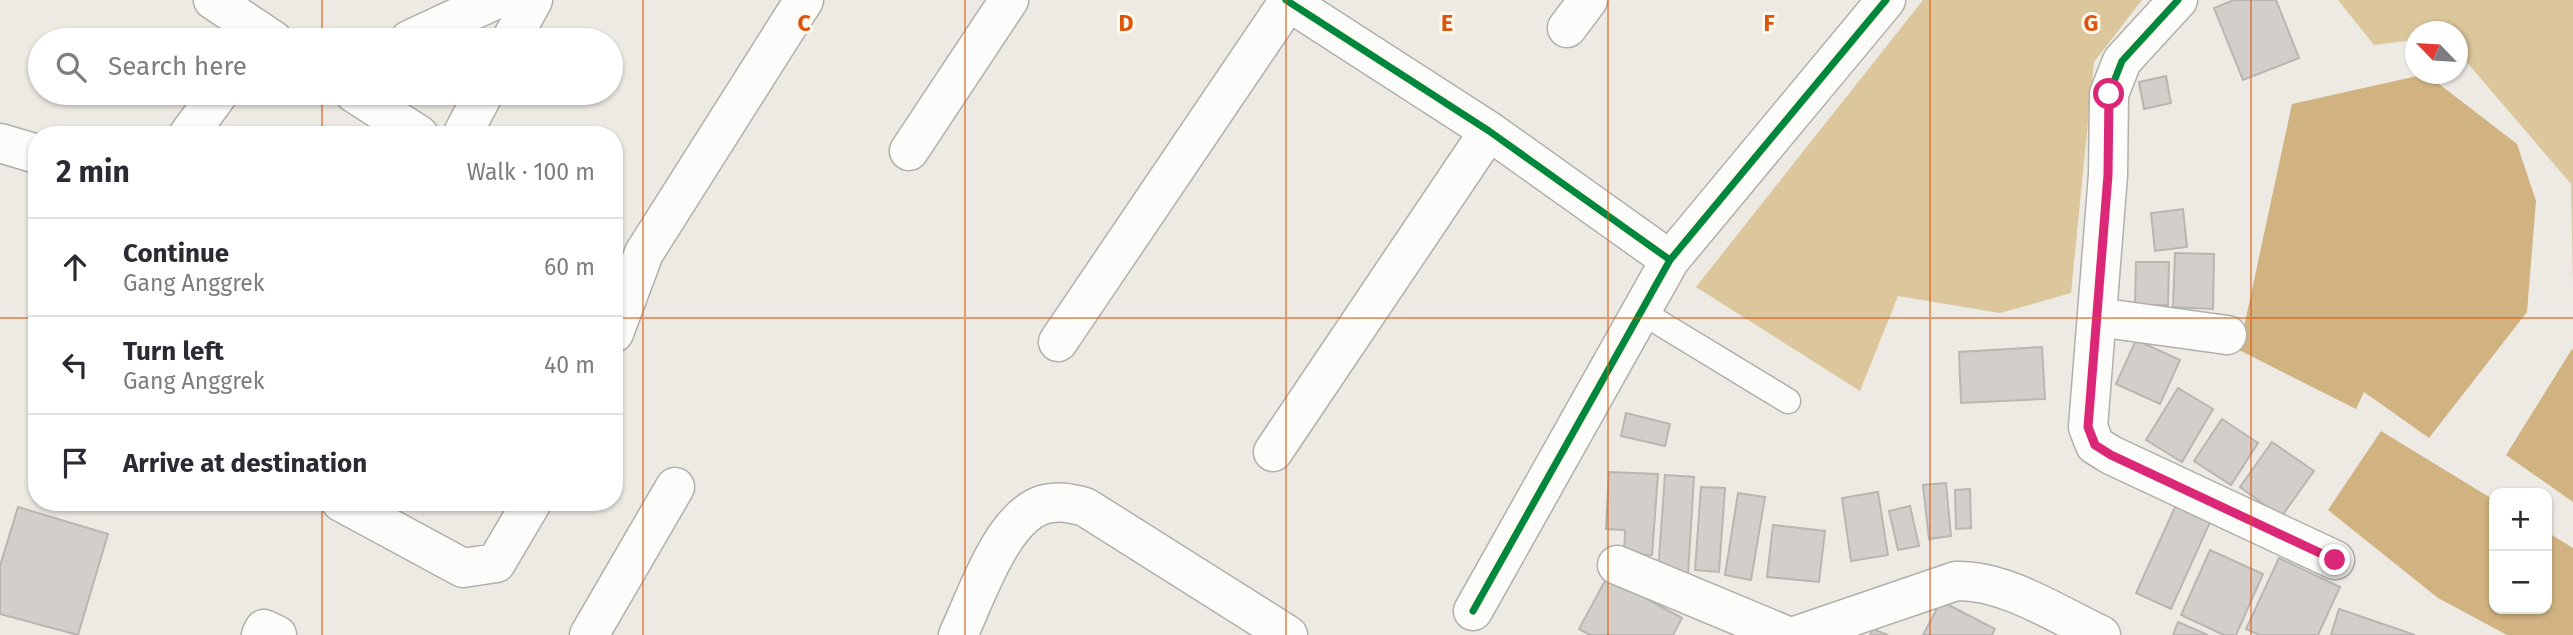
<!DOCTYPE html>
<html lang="en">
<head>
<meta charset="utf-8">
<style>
  body { margin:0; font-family:"Fira Sans",sans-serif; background:#f7f7f7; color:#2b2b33 }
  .controls { position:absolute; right:21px; bottom:21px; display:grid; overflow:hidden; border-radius:14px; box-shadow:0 2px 5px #0004 }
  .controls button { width:63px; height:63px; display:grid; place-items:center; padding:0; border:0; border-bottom:2px solid #e1e1e2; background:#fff; color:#2b2b33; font:35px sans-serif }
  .compass { position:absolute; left:2405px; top:21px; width:63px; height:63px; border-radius:50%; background:#fff; box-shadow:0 2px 5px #0004; rotate:295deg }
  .stop { position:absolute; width:21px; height:21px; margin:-16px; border:5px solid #db2777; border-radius:50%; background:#fff }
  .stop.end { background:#db2777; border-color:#fff; box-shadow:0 2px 7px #0008 }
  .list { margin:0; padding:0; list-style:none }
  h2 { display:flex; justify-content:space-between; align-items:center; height:91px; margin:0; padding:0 28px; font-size:30px }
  h2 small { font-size:23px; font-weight:400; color:#7c7c81 }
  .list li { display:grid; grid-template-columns:46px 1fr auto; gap:21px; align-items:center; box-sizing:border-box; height:98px; padding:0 28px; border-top:2px solid #e1e1e2 }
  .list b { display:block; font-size:26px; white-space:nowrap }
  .list p { margin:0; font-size:23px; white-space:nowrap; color:#7c7c81 }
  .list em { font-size:23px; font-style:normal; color:#7c7c81 }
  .icon { flex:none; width:38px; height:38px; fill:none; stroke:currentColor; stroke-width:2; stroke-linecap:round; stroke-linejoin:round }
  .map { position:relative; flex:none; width:2573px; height:635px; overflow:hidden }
  .search { position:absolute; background:#fff; box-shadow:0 2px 5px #0004; left:28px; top:28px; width:595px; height:77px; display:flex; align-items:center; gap:18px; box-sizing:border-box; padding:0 24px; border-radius:38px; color:#7c7c81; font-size:26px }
  .panel { position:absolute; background:#fff; box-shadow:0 2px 5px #0004; left:28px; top:126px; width:595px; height:385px; border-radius:28px }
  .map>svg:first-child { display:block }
  .forest { fill:#dcc69c }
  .water { fill:#d0b380 }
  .building { fill:#d2cfca; stroke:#b9b6b2; stroke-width:2 }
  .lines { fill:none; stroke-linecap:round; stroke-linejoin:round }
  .lane-casing { stroke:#b2afab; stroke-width:27 }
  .street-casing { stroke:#b2afab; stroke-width:41 }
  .lane { stroke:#fcfcfb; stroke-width:24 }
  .street { stroke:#fcfcfb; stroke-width:38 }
  .cycleway-casing { stroke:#fff8ec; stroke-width:11 }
  .cycleway { stroke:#00873e; stroke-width:7 }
  .route { stroke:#db2777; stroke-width:9 }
  .grid { fill:none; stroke:#dd550c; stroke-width:2; stroke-opacity:0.55 }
  .grid-label { font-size:23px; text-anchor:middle; font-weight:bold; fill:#dd550c; stroke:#fff8ec; stroke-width:6; stroke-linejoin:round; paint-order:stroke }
</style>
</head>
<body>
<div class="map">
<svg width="2573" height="635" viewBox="0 0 2573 635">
  <rect width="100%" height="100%" fill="#ede9e3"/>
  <!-- forest -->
  <path class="forest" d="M1923,0H2142L2094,62L2071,293L2000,313L1898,296L1860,391L1696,287Z
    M2338,0H2573V285L2571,184L2458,52V32H2416L2415,40L2374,45Z"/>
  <!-- water -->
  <path class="water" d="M2426,74L2517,144L2536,201L2527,312L2429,438L2364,392L2356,409L2239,350L2292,104Z
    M2572,349L2573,350V502L2506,455Z
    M2381,431L2494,500V609H2547V532L2573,548V635H2507L2438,598L2328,510Z"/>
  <!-- building -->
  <path class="building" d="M2234,0H2276L2299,58L2243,80L2214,8Z
    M2166,76L2171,103L2144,109L2139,82Z
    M2183,209L2187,247L2155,251L2151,213Z
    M2175,253L2214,254L2213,309L2173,307Z
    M2136,262H2169L2168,305H2135Z
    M2136,340L2180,360L2160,404L2116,384Z
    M2042,347L2045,399L1961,403L1959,352Z
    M2178,388L2213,409L2182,462L2146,440Z
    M1626,413L1670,424L1665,446L1621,436Z
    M2222,419L2258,443L2231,485L2194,461Z
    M2272,442L2314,471L2281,517L2240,487Z
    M1609,472L1658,474L1652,555L1624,554L1625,530L1606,529Z
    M1665,475L1694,477L1688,575L1658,573Z
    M1946,483L1951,536L1929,539L1923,485Z
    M1701,487L1725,488L1719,572L1695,570Z
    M1970,489L1971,528L1956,529L1955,490Z
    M1878,492L1888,555L1851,561L1842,498Z
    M1738,493L1765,497L1751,580L1725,575Z
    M2176,505L2211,520L2171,609L2136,593Z
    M1910,506L1919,546L1898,550L1889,511Z
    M18,507L108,534L78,635L0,614V566Z
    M1773,525L1825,531L1819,582L1767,577Z
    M2210,550L2263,574L2236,635H2224L2181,615Z
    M2279,558L2340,587L2318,635H2259L2246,629Z
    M1607,577L1682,618L1673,635H1590L1579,629Z
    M1941,601L1995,629L1992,635H1923Z
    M2339,609L2415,635H2331Z
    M2178,622L2208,635H2173Z
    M1873,629L1888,635H1870Z"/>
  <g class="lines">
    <!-- lane casing -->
    <g class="lane-casing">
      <path id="lane" d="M1640,311L1788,401"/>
    </g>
    <!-- street casing -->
    <g class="street-casing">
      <path id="street" d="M213,0L273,40
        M1286,0L1489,131L1670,260
        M2178,0L2122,61L2109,94L2108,175L2088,427L2095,445L2111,455L2335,560
        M1567,28L1588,0
        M409,40L495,0
        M511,40L533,0
        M354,93L419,135
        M188,135L219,93
        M462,135L484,93
        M0,143L37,154
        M909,151L1009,0
        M2097,317L2227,335
        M614,333L644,253L804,0
        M1058,342L1288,2
        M1273,452L1489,131
        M341,502L463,568L496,563L532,502
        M1617,565L1785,635
        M1473,611L1670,260L1886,0
        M261,635L264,629L277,635
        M589,635L675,487
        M958,635C976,598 1001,519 1042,505C1057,500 1070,503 1085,507L1288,635
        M1798,635L1956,581C2006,580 2056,614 2101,635"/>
    </g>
    <!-- lane -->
    <use href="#lane" class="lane"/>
    <!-- street -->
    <use href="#street" class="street"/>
    <!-- cycleway casing -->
    <g class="cycleway-casing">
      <path id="cycleway" d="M1286,0L1489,131L1670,260
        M2178,0L2122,61L2109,94L2108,175L2088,427L2095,445L2111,455L2335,560
        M1473,611L1670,260L1886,0"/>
    </g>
    <!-- cycleway -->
    <use href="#cycleway" class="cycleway"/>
  </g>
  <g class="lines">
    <!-- route -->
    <path class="route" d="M2109,94L2108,175L2088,427L2095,445L2111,455L2335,560"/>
  </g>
  <!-- grid -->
  <path class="grid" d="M322,0V40M643,0V635M965,0V635M1286,0V635M1608,0V635M1930,0V635M2251,0V635M322,93V135M0,318H37M614,318H2573M322,502V635"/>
  <g class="grid-label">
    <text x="804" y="31">C</text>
    <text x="1126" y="31">D</text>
    <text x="1447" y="31">E</text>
    <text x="1769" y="31">F</text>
    <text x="2091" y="31">G</text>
  </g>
</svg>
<div class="controls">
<button>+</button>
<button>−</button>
</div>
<svg class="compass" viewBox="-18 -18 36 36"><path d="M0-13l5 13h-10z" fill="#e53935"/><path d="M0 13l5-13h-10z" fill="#7c7c81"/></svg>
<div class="stop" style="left:2109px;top:94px"></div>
<div class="stop end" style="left:2335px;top:560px"></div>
<div class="search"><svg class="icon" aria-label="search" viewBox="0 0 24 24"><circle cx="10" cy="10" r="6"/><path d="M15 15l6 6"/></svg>Search here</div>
<section class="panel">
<h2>2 min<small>Walk · 100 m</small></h2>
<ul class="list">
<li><svg class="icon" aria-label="ahead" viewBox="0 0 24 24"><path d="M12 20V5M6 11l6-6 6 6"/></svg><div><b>Continue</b><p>Gang Anggrek</p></div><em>60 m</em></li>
<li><svg class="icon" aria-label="left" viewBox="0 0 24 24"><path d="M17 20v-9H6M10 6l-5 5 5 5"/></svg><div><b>Turn left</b><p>Gang Anggrek</p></div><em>40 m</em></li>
<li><svg class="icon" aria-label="arrive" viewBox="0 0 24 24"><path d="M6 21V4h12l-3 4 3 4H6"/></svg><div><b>Arrive at destination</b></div></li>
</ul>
</section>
</div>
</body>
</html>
